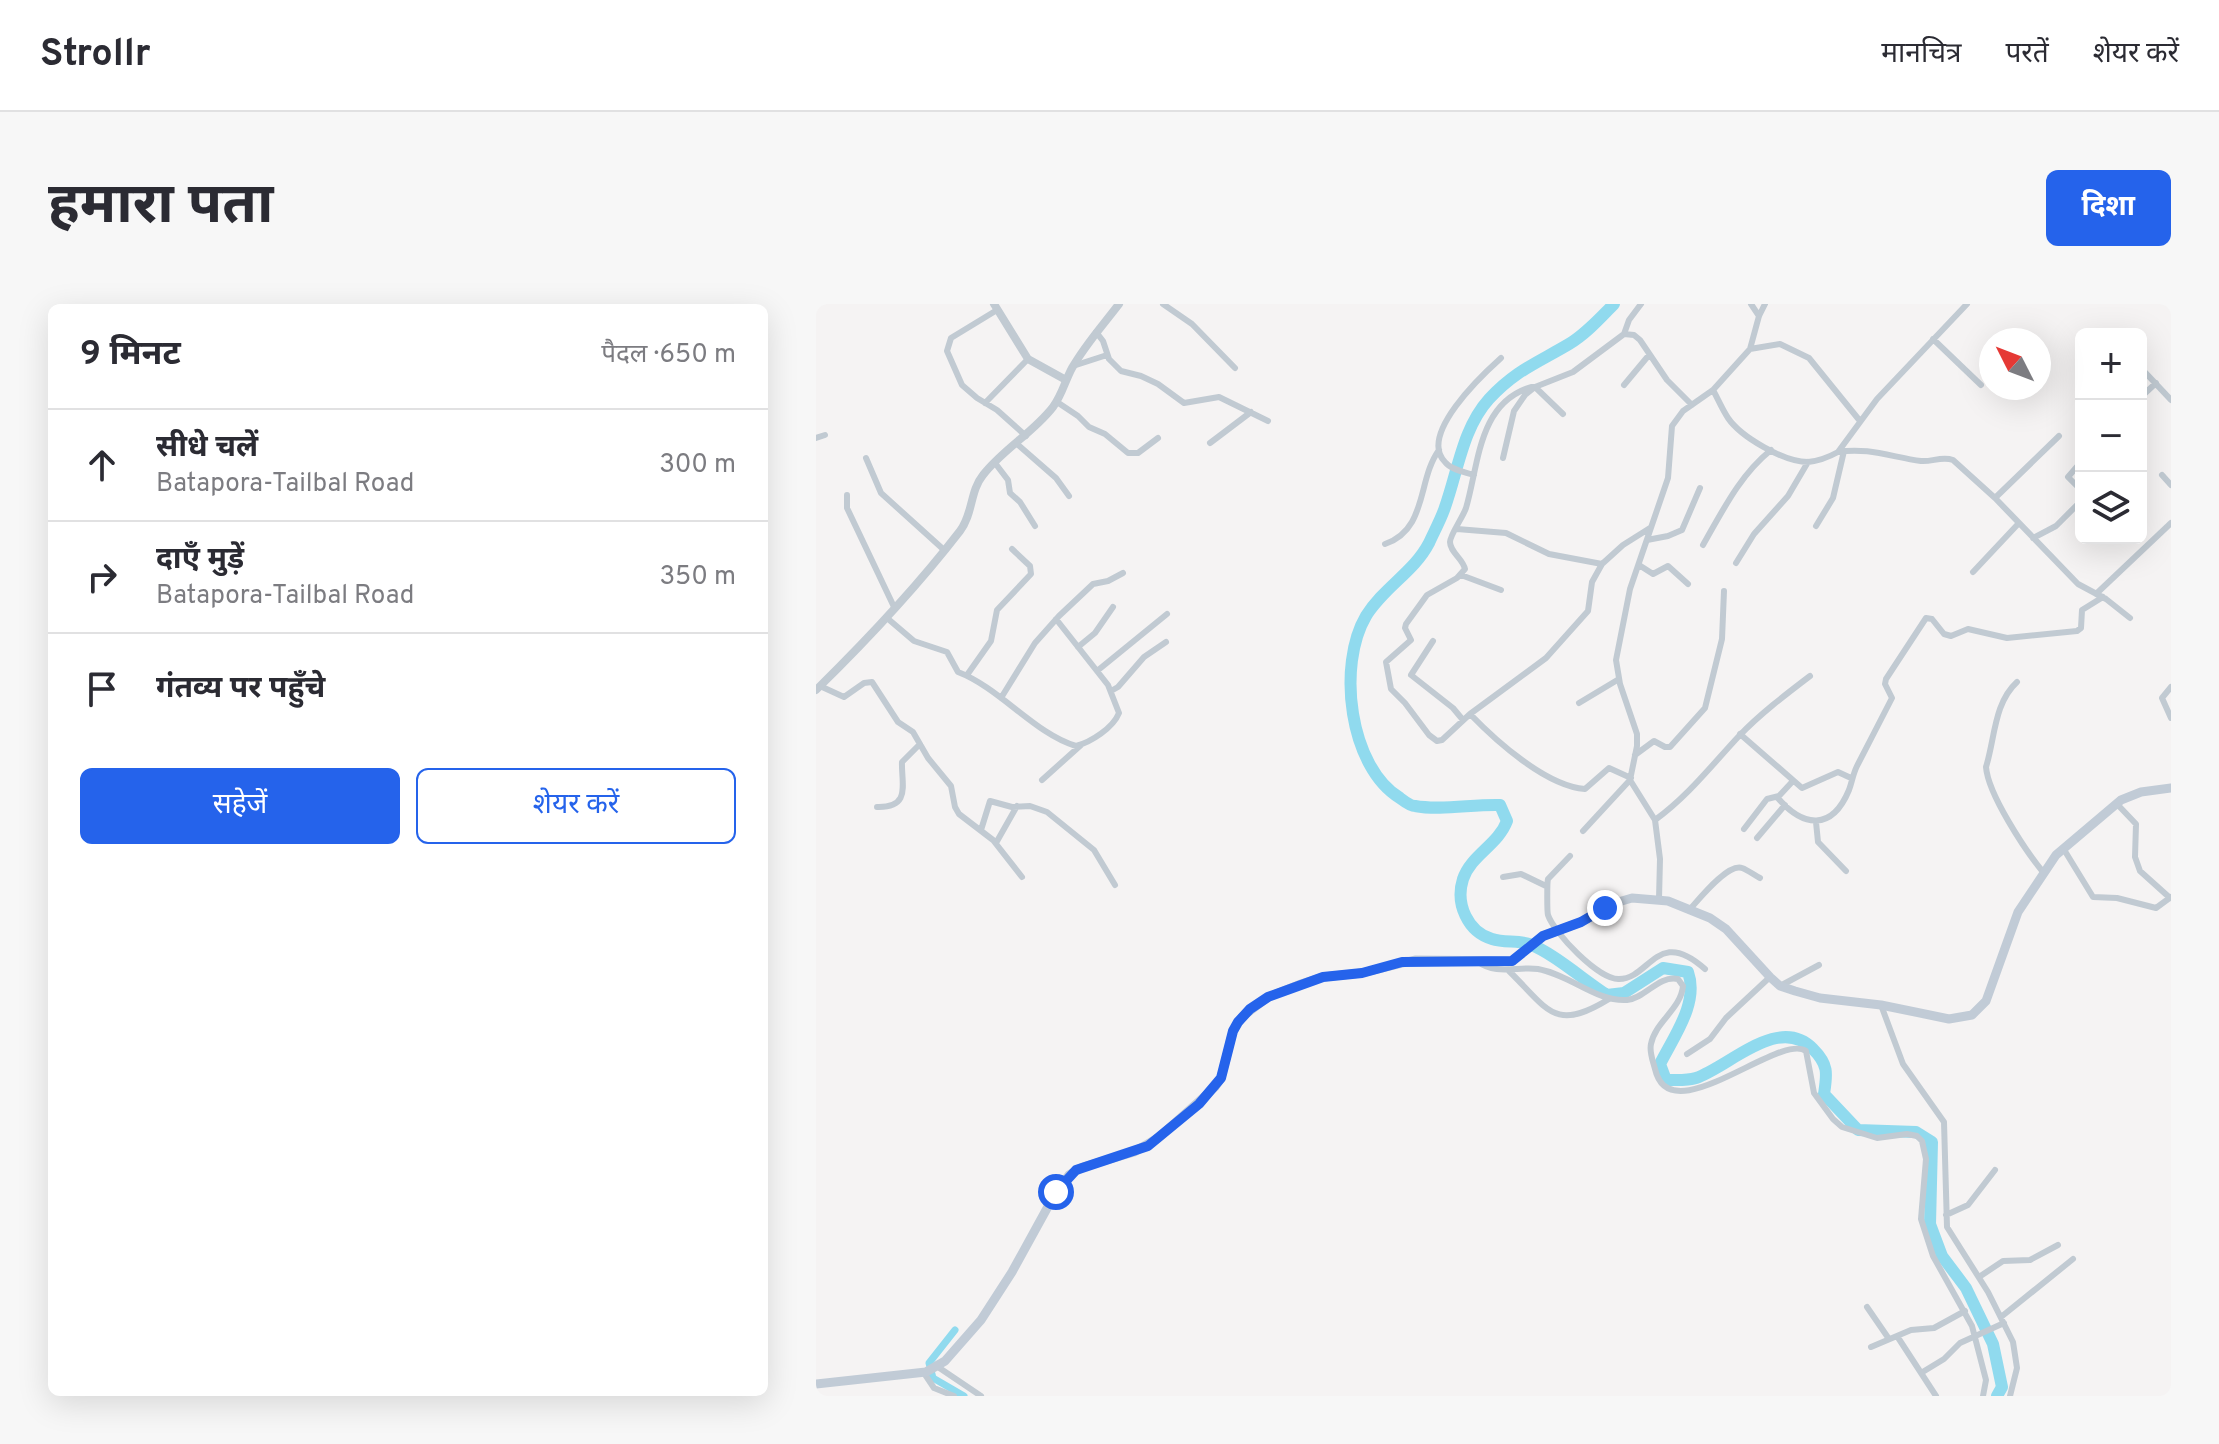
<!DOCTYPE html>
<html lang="hi">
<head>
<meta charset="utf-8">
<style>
  body { margin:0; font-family:Overpass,"Noto Sans Devanagari",sans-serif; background:#f7f7f7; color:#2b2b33 }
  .controls { position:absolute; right:24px; top:24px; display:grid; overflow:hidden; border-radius:12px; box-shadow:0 8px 32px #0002 }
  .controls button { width:72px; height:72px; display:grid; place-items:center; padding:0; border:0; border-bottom:2px solid #e1e1e2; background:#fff; color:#2b2b33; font:40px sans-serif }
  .compass { position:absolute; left:1163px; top:24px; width:72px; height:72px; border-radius:50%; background:#fff; box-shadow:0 8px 32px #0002; rotate:312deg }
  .stop { position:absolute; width:24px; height:24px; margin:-18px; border:6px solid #2563eb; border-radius:50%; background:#fff }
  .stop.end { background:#2563eb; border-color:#fff; box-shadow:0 2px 8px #0008 }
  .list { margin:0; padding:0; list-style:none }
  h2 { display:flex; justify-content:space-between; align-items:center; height:104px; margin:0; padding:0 32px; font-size:34px }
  h2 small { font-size:26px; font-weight:400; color:#7c7c81 }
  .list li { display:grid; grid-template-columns:52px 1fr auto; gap:24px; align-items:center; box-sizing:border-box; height:112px; padding:0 32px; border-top:2px solid #e1e1e2 }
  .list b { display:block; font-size:30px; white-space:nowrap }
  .list p { margin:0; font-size:26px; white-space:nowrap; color:#7c7c81 }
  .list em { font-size:26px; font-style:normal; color:#7c7c81 }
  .actions { display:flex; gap:16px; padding:24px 32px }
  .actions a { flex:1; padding:18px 0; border:2px solid #2563eb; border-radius:12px; text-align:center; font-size:28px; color:#2563eb }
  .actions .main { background:#2563eb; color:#fff }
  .icon { flex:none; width:44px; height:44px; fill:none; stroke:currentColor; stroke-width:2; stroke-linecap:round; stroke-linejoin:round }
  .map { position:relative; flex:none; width:1355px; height:1092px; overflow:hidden; border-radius:12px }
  header { display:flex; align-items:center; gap:48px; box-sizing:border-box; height:112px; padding:0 40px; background:#fff; border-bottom:2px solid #e1e1e2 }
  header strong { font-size:38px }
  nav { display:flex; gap:44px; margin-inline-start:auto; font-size:28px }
  .intro { display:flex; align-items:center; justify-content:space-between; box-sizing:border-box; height:192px; padding:0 48px }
  h1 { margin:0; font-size:56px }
  .button { padding:20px 36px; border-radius:12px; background:#2563eb; color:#fff; font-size:28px; font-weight:700 }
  main { display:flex; gap:48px; padding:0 48px }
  aside { flex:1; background:#fff; border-radius:12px; box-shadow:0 8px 32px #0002 }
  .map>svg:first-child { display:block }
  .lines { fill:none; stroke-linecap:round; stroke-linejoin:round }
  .canal { stroke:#90daee; stroke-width:7 }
  .river { stroke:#90daee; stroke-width:12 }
  .minor { stroke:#c1cad2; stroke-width:6 }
  .tertiary { stroke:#c1cad2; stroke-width:8 }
  .secondary { stroke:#c1cbd6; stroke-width:9 }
  .route { stroke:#2563eb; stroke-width:10 }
</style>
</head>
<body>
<header>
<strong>Strollr</strong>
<nav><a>मानचित्र</a><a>परतें</a><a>शेयर करें</a></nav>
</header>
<div class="intro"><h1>हमारा पता</h1><a class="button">दिशा</a></div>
<main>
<aside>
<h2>9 मिनट<small>पैदल · 650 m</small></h2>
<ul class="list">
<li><svg class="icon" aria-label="ahead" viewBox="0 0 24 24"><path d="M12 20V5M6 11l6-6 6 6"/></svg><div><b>सीधे चलें</b><p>Batapora-Tailbal Road</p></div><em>300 m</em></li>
<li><svg class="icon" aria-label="right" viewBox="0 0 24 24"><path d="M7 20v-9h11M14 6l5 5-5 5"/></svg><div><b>दाएँ मुड़ें</b><p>Batapora-Tailbal Road</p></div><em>350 m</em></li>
<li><svg class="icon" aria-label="arrive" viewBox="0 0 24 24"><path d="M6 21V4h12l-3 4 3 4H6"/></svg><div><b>गंतव्य पर पहुँचे</b></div></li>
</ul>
<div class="actions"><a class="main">सहेजें</a><a>शेयर करें</a></div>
</aside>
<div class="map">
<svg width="1355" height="1092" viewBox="0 0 1355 1092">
  <rect width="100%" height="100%" fill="#f5f3f3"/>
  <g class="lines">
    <!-- canal -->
    <path class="canal" d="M139,1026L113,1059L117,1074L148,1092"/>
    <!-- river -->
    <path class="river" d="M798,0C784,14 770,30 753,40C721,59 700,66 673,95C646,125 642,168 628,206C624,217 618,228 613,239C598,268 568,283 550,312C521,361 533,463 584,494C588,497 594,502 599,502C625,507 657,500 684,501L691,517C682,541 655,551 647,575C639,600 652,628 676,635C688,639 702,636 713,640C736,648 769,677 791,691L808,689L847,664L872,668C883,699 858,732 844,760L850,776C859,776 871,777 880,774C914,762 963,710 997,745C1013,761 1011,770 1008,790L1042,826L1100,828L1116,838L1114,920L1126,952L1150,984L1177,1040L1186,1083L1181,1092"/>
    <!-- minor -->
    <path class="minor" d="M347,0L376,20L419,64
      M935,0L943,12
      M181,6L135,34L131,47L146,81L161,94L181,106L210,132
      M280,28L287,37L293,55L305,67L325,72L342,80L368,99L403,93L452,117
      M808,30L813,16L825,0
      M1117,35L1165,81
      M934,45L964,40L993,54L1044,117
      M257,62L291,51
      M1325,64L1355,96
      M808,81L833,51
      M897,86C902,95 906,105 912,114C925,133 968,158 992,158C1002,157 1013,153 1022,148L1061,95L1151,0
      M1325,93L1340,79
      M241,98L262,112L273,123L289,130L312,149H322L342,134
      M169,99L212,55
      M747,110L719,83H715C662,99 663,160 650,204C647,213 634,231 634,238C634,248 647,255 649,265L641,274L611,291L590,320L589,324L595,336L570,358L575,385L589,399L613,431L621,437L626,436L654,410L730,354L772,307L776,278L786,260L807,241L834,224
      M0,134L9,131
      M394,139L435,108
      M201,140L240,174L253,192
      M1022,148C1051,143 1076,153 1105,157C1116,158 1126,152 1137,156L1179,194L1262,280L1290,295L1314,314
      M50,154L65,189L127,245
      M687,154L698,107L709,91L719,83L757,68L808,30L818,31L824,36L851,76L876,101
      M1265,158L1252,173L1265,186
      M179,159L192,176L194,189L204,198L219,222
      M658,171C649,168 635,166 629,158C602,131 666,71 685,54
      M1346,171L1355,181
      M31,191V204L79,305
      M1179,194L1243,132
      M1000,222L1017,194L1028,147
      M641,225L690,229L733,250L786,260
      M1217,234L1240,222L1265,197
      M831,236L852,232L866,226L884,184
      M569,240C612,225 601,176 623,146
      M887,241C907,206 924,171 955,146
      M920,259L938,230L972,192L992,158
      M823,261L837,270L852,262L872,280
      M1157,268L1203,219
      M645,271L685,286
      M1280,290L1355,219
      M71,314L98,337L131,348L142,368C184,384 219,430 260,442C275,438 297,424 303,409L292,381L240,315
      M617,337L595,371L637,404L647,416
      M262,343L279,329L297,303
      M281,367L351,310
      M151,371L175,337L181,306L215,270L214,262L196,245
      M1201,378C1178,399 1179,434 1170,463C1172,490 1209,546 1227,568
      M4,382L28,393L48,379L56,378L82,418L97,428L112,454L135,482L139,503L143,510L177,536L206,573
      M1355,383L1346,394L1355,414
      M295,387L302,383L328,353L350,338
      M185,394L219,339L243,312L277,280L292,277L307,269
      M763,399L803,375
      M654,410C680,437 730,482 769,485L793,464L815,474
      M924,430L986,484L1022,468L1035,474
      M819,451L838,437L849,443H854L889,404L906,335L908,287
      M226,476L265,441
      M961,493C987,524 1016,527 1033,486C1036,478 1037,470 1041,462C1053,439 1064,417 1076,394L1069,380L1070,375L1110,314L1116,315L1128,330L1135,332L1152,325L1191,334L1261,327L1265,324L1266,306L1287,293
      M1301,500L1320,520L1319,553L1324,567L1354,594
      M61,503C96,504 85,479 86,458L104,440
      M839,516C872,492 895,462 923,432C944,410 969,391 994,372
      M1000,518L1002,538L1030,567
      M928,525L951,495L963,492L976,478
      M165,526L174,497L196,503L214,502L231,508L278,546L299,581
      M767,527L814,476
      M941,534L969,501
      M180,539L201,502
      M1247,544L1277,593L1301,594L1340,604L1355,593
      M754,552L732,575C731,578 731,608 732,611C738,629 783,676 803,675C834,675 841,622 889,665
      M687,573L705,570L730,582
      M843,595L844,555L839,516L814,476L821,442V430L804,380L800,356L814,285L852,174L856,122L867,107L897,86L934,45L943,12L949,0
      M875,604C884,594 912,559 926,564C932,566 938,571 944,574
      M661,657C681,672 701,662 722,665C755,671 780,698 811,696C830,694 842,671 862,675L867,682C865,705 839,718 835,740C833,748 837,757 839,765C854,830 963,728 990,747L998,789L1017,815L1026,823L1061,834L1091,830L1101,832L1106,837L1110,855L1105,915L1117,952L1156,1022L1170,1076L1167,1092
      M693,667C732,705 738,729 793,695
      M964,682L1003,661
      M1065,701L1087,760L1128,818L1131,923L1172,988L1197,1038L1201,1064L1194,1092
      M871,750L894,735L910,714L954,673
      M1130,911L1152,901L1179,866
      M1163,973L1187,957L1214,956L1242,941
      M1051,1003L1073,1035
      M1185,1013L1257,955
      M1081,1032L1120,1092
      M1055,1043L1095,1026L1118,1024L1149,1007
      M122,1063L165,1092
      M108,1069L118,1084L138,1092
      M1105,1069L1128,1055L1144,1039L1188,1019"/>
    <!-- tertiary -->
    <path class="tertiary" d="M178,0L212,55L250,76
      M0,386C51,336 100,284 144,227C157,210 154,187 167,171C187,145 217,129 237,103C246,91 249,77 256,64C269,41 287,21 303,0"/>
    <!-- secondary -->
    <path class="secondary" d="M0,1080L110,1068L129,1057L165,1016L196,968L240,888L253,871L267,863L318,848L342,834L399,783L405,774L417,727L426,713L452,693L485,680L507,673L546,669L599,656L696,657L727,632L765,618L799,599L816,594L852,597L894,614L910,625L954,673L964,682L979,687L1004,694L1065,701L1133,715L1156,711L1170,697L1202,608L1240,551L1305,496L1325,488L1355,484"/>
  </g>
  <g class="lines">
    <!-- route -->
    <path class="route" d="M240,888L260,866L332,842L383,800L405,774L417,727L422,718L434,705L452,693L507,673L546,669L586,658L696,657L727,632L765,618L789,604"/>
  </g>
</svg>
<div class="controls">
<button>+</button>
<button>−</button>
<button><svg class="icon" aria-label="layers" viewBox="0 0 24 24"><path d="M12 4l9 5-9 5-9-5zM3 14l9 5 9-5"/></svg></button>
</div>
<svg class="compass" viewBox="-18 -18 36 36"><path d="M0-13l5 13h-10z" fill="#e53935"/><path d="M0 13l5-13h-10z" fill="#7c7c81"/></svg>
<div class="stop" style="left:240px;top:888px"></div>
<div class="stop end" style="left:789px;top:604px"></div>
</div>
</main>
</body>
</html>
